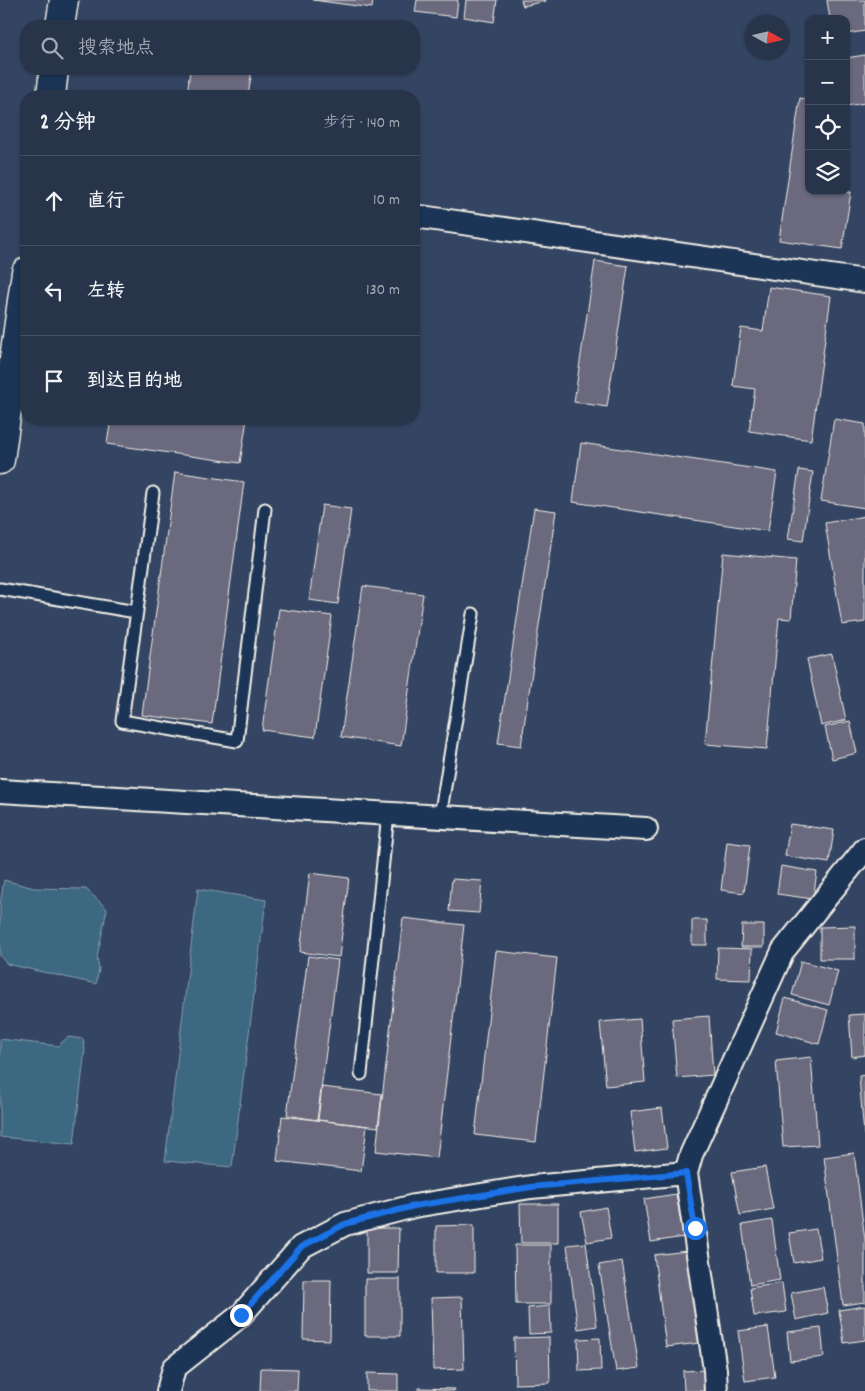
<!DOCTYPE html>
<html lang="zh">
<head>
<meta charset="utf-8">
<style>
  body { margin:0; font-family:Dekko,"LXGW WenKai TC",sans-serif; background:#333f54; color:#f1f3f6 }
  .controls { position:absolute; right:15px; top:15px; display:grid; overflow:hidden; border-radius:10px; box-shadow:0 1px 4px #0004 }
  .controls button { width:45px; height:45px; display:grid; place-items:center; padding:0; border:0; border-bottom:1px solid #434f62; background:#27344a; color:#f1f3f6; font:25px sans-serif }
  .compass { position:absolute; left:745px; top:15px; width:45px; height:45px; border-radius:50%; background:#27344a; box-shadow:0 1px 4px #0004; rotate:98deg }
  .stop { position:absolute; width:15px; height:15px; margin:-11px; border:4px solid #1a73e8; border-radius:50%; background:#fff }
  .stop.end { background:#1a73e8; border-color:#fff; box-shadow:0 1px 5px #0008 }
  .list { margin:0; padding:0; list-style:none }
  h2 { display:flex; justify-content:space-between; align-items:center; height:65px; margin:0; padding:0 20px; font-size:21px }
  h2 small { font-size:16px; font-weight:400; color:#a4aab5 }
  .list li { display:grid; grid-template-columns:32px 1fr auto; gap:15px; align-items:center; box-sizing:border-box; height:90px; padding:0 20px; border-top:1px solid #434f62 }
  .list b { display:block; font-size:19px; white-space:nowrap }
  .list em { font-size:16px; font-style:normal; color:#a4aab5 }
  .icon { flex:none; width:28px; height:28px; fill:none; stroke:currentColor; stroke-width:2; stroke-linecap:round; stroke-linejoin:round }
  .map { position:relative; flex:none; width:865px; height:1391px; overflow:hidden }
  .search { position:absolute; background:#27344a; box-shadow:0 1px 4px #0004; left:20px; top:20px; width:400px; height:55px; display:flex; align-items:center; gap:12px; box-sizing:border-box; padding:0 18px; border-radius:20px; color:#a4aab5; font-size:19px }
  .panel { position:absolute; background:#27344a; box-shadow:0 1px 4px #0004; left:20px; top:90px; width:400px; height:335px; border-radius:20px }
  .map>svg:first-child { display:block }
  .water { fill:#3c6882; stroke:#869fab }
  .building { fill:#6a697e; stroke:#f4f1e8 }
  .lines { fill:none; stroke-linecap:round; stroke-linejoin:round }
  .service-casing { stroke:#f4f1e8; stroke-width:15 }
  .minor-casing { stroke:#f4f1e8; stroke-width:26 }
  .tertiary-casing { stroke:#f4f1e8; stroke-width:31 }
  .service { stroke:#1d3557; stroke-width:11 }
  .minor { stroke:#1d3557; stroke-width:22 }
  .tertiary { stroke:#1d3557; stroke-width:28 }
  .route { stroke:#1a73e8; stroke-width:6 }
</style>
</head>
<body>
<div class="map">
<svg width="865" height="1391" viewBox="0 0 865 1391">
  <rect width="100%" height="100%" fill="#344563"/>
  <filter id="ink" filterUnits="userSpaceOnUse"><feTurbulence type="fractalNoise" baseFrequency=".02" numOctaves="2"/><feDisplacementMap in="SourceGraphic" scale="10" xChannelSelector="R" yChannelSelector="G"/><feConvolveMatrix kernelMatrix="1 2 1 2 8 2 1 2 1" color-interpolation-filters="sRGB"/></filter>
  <g filter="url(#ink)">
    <!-- water -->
    <path class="water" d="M4,880L34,888L86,889L107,909L97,957L99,969L96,984L7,964L0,956V905Z
      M198,889L266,900L232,1167L165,1161Z
      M68,1037L83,1039L85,1049L74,1144L0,1137V1039L58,1046Z"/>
    <!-- building -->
    <path class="building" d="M313,0H373L372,8Z
      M417,0H458L456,17L415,12Z
      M466,0H497L494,22L464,17Z
      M521,0H546V1L523,6Z
      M827,0H865V31L846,34V19H830Z
      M865,55V103L846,106V58Z
      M190,69H252L248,96H187Z
      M800,98L809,100V191L851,192L842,249L779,240Z
      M595,261L628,266L607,407L574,402Z
      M769,287L831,296L811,440L749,431L755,389L733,386L741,328L763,331Z
      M111,419H247L240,463L107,444Z
      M834,419L865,424V508L821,501Z
      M581,443L777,472L768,531L573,502Z
      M799,470L813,472L803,541L788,539Z
      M175,472L244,482L212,724L142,715Z
      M322,505L351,509L338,604L309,600Z
      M534,508L556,511L521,746L498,743Z
      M865,516V622L842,625L825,523Z
      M723,553L796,560L791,619L779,618L767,749L705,744Z
      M363,586L423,594L401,746L341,737Z
      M279,609L332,616L315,737L262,730Z
      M832,654L846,720L821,726L807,659Z
      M850,721L857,753L832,759L825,727Z
      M790,824L834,830L829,863L785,856Z
      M727,842L750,845L744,893L721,890Z
      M781,866L817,872L813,899L777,894Z
      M310,873L349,878L339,957L300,952Z
      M452,879L482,881L479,913L449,911Z
      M403,918L464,925L437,1158L376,1151Z
      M692,920H707V945H692Z
      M742,925H764V947H741Z
      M855,926V959H820V927Z
      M718,948L752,949L751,980L717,979Z
      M496,951L557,958L536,1142L475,1135Z
      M308,956L338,960L317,1120L287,1115Z
      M801,961L838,971L829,1005L792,995Z
      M785,998L828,1010L819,1044L776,1032Z
      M865,1014V1055L852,1057L849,1015Z
      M709,1016L713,1075L677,1078L672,1019Z
      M640,1019L645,1082L606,1086L600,1022Z
      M811,1057L818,1145L783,1147L776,1061Z
      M865,1075V1134L864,1135L859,1076Z
      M322,1087L382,1094L378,1127L318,1120Z
      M662,1108L667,1148L635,1152L630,1112Z
      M282,1116L367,1126L361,1171L277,1161Z
      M854,1153L865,1240V1302L843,1305L824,1157Z
      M765,1167L773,1209L740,1215L732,1172Z
      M676,1194L684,1237L651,1242L644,1199Z
      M520,1204H558V1243H521Z
      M606,1207L611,1238L587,1242L581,1212Z
      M772,1220L780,1280L750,1285L742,1225Z
      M474,1225V1273H436V1226Z
      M367,1228H399L398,1273H367Z
      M816,1229L821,1258L794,1263L789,1233Z
      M586,1243L597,1326L578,1329L567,1245Z
      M515,1245H551V1304H516Z
      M687,1251L700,1343L666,1347L654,1255Z
      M622,1261L639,1368L616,1371L599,1265Z
      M365,1279H400V1336H365Z
      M304,1280H331L330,1340L303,1339Z
      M782,1283L786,1312L754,1316L750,1288Z
      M823,1287L828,1313L796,1320L791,1293Z
      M462,1297L464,1369L433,1370L431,1298Z
      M550,1306L551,1333L529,1334L528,1308Z
      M865,1306V1340L844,1343L839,1310Z
      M768,1327L775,1377L745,1381L738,1331Z
      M821,1328L824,1357L790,1361L787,1332Z
      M549,1337L550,1383L515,1384L514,1338Z
      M600,1338L601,1370L579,1371L578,1339Z
      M261,1368L298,1369L297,1391H260Z
      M705,1370L707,1391H684L683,1371Z
      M367,1373L398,1374V1391H367Z
      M419,1388L455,1389L454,1391H419Z"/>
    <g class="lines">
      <!-- service casing -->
      <g class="service-casing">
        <path id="service" d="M153,493L122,721L237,741L265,509
          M0,589L136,612
          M440,817L473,614
          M361,1074L388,814"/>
      </g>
      <!-- minor casing -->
      <g class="minor-casing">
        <path id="minor" d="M414,216L865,281
          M0,791L646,829
          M686,1173L715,1370L716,1391
          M168,1391L174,1368L241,1315L301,1247L345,1224L414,1206L531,1187L686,1173L691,1155L783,951L865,849"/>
      </g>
      <!-- tertiary casing -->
      <g class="tertiary-casing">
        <path id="tertiary" d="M60,26L64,0
          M51,96L54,69
          M0,460L26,272"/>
      </g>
      <!-- service -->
      <use href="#service" class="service"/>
      <!-- minor -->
      <use href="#minor" class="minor"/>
      <!-- tertiary -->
      <use href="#tertiary" class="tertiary"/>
    </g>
  </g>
  <g class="lines" filter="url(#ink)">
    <!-- route -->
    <path class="route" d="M241,1315L301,1247L345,1224L414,1206L531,1187L686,1173L695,1228"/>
  </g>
</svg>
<div class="controls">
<button>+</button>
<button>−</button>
<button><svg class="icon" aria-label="locate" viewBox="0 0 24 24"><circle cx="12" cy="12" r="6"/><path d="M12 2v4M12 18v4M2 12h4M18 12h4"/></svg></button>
<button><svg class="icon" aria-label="layers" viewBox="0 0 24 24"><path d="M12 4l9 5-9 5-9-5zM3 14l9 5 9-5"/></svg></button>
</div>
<svg class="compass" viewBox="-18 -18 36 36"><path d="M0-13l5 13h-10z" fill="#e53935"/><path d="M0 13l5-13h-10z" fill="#a4aab5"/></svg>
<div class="stop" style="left:695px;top:1228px"></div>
<div class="stop end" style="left:241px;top:1315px"></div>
<div class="search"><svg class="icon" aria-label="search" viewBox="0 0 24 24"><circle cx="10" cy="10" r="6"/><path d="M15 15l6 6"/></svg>搜索地点</div>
<section class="panel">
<h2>2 分钟<small>步行 · 140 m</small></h2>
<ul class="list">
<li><svg class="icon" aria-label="ahead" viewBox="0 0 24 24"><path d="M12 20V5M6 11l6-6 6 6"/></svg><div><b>直行</b></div><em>10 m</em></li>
<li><svg class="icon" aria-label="left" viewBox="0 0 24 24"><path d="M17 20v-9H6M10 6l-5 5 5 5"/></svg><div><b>左转</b></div><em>130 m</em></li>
<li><svg class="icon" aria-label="arrive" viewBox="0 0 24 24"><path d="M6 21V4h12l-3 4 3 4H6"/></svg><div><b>到达目的地</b></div></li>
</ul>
</section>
</div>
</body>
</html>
